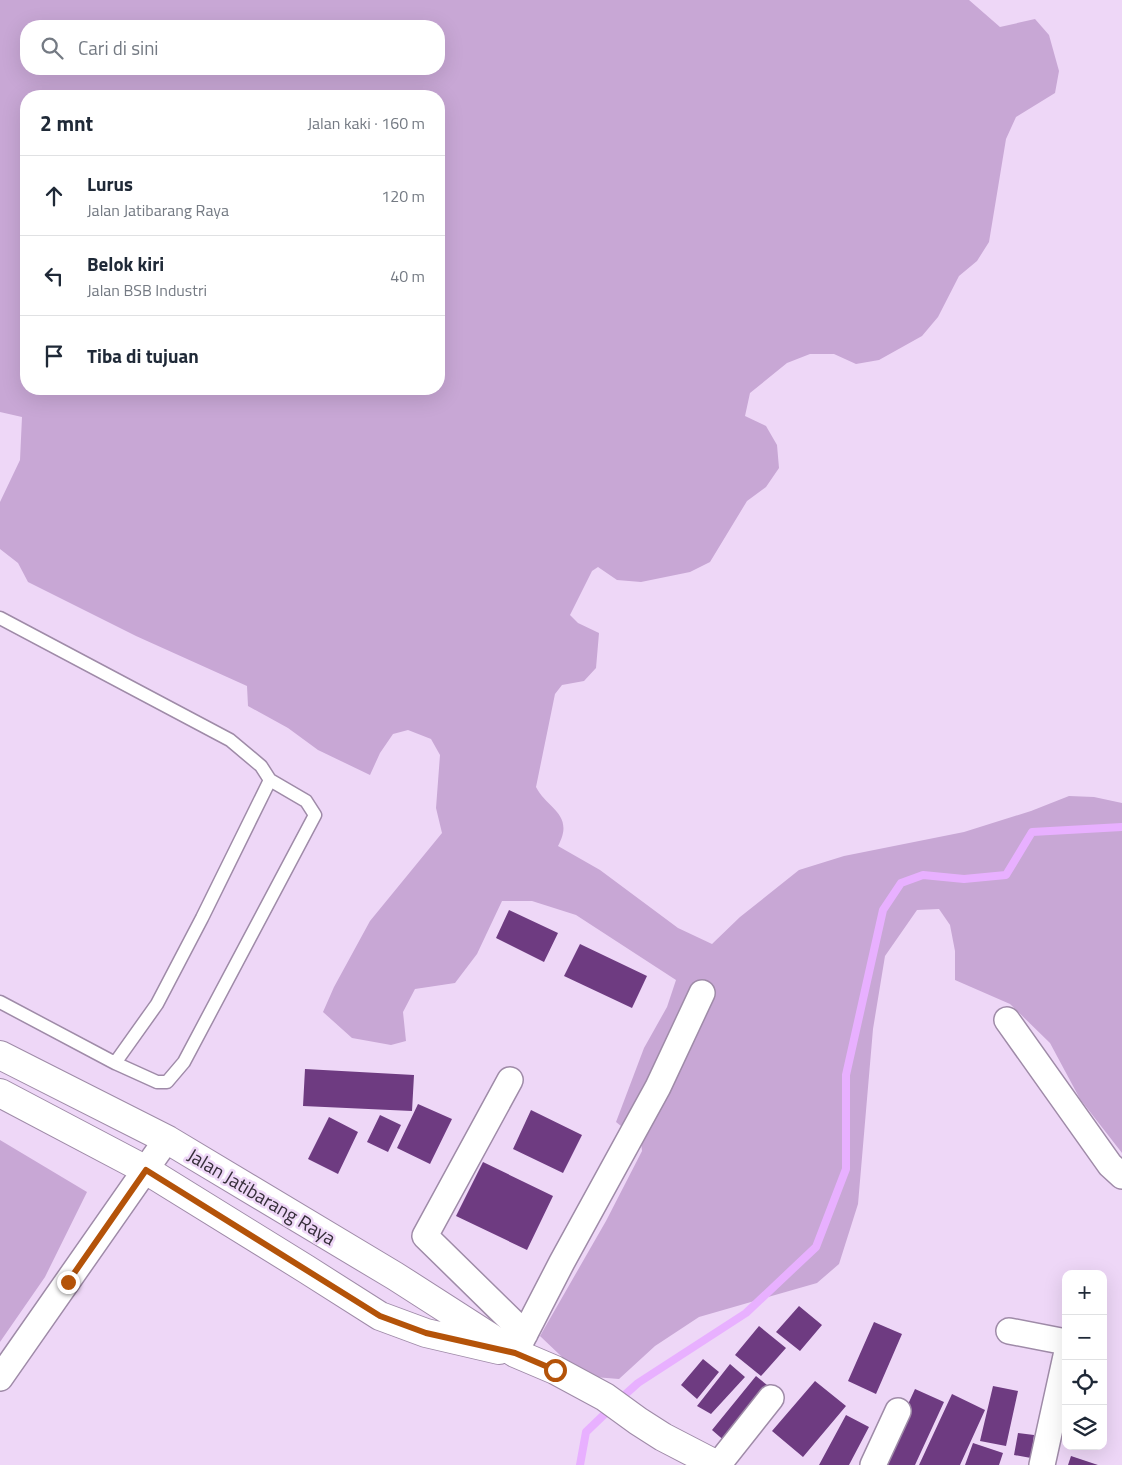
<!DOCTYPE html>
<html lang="id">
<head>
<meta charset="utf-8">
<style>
  body { margin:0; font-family:"Titillium Web",sans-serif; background:#f2f2f3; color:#1f2937 }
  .controls { position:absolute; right:15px; bottom:15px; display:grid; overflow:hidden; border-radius:10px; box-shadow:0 5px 20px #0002 }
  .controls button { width:45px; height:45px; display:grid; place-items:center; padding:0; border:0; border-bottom:1px solid #e0e1e3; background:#fff; color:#1f2937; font:25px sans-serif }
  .stop { position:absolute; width:15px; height:15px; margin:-11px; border:4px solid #b45309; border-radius:50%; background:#fff }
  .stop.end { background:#b45309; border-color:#fff; box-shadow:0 1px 5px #0008 }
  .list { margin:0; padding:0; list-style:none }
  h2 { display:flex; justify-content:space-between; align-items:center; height:65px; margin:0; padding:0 20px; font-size:21px }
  h2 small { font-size:16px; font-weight:400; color:#747a83 }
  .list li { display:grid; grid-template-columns:32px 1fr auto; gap:15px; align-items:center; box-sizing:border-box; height:80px; padding:0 20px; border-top:1px solid #e0e1e3 }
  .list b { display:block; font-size:19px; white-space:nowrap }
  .list p { margin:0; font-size:16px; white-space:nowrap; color:#747a83 }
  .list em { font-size:16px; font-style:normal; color:#747a83 }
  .icon { flex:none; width:28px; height:28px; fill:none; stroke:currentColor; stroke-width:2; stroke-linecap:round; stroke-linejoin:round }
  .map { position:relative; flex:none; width:1122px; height:1465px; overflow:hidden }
  .search { position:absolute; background:#fff; box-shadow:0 5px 20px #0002; left:20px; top:20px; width:425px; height:55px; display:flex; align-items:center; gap:12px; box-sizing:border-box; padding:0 18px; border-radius:20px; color:#747a83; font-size:19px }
  .panel { position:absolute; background:#fff; box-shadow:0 5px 20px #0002; left:20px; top:90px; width:425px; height:305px; border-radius:20px }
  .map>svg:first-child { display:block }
  .green { fill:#c8a7d5; fill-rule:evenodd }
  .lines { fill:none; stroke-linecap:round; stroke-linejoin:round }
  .stream { stroke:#e8b0ff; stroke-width:8 }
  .building { fill:#6e3b81 }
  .lane-casing { stroke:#9f8ba8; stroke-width:15 }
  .street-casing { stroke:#9f8ba8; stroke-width:28 }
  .secondary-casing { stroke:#9f8ba8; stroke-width:30 }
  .lane { stroke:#fff; stroke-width:12 }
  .street { stroke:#fff; stroke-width:25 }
  .secondary { stroke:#fff; stroke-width:28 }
  .route { stroke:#b45309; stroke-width:6 }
  .labels { text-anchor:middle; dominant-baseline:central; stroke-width:5; stroke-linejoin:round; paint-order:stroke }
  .street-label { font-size:19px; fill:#352d39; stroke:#eed7f7 }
</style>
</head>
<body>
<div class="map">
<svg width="1122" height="1465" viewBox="0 0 1122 1465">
  <rect width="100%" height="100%" fill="#eed7f7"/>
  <!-- green -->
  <path class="green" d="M0,0H969L1000,27L1035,19L1049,35L1059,71L1055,93L1016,117L1006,139L989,242L977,261L959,276L938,317L922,336L879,360L856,364L834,354H810L787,363L750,393L745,416L766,426L777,445L779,468L766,487L747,501L710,562L690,572L641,582L617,580L598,567L592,571L570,615L578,623L599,633L596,668L584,681L562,685L555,694L536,787C548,810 575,814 558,846L600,870L678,928L712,944L740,917L799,870L844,856L964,832L1031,811L1069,796L1094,797L1122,803V1153L1080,1099L1050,1043L1010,1004L955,980V951L950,925L939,909L917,910L885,956L873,1029L858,1204L839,1264L817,1283L699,1317L655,1346L619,1379L582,1376L540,1336L606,1221L642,1151L641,1142L616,1122L644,1048L667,1007L676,980L576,915L532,901H502L477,954L455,983L415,989L403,1012L406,1041L391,1045L352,1038L323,1012L334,987L370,921L442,833L436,808L440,755L431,739L408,730L393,734L380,753L370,775L318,750L288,728L248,706L247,686L136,636L28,582L18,563L0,549V502L20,460L22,417L0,412ZM26,26H439V69H26ZM26,96H439V389H26Z
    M0,1140L87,1192L45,1277L0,1342Z"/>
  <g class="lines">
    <!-- stream -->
    <path class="stream" d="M619,1400L638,1383L746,1313L816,1247L846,1169V1075L883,910L901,883L923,875L964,879L1006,875L1032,832L1122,827
      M580,1465L586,1432L611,1408"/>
  </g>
  <!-- building -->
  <path class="building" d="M509,910L558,933L544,962L496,938Z
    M580,944L647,976L632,1008L564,976Z
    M305,1069L414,1075L412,1111L303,1106Z
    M418,1104L452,1119L430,1164L397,1148Z
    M531,1110L582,1135L563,1173L513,1149Z
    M380,1115L401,1125L388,1152L367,1142Z
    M329,1117L358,1132L338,1174L308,1159Z
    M483,1162L553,1196L527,1250L456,1216Z
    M799,1306L822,1325L800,1351L776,1332Z
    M874,1322L902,1334L876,1394L848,1381Z
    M759,1326L786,1348L761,1376L735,1355Z
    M703,1359L719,1372L697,1399L681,1385Z
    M730,1364L745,1377L711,1414L697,1406Z
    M756,1376L772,1389L727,1443L712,1430Z
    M815,1381L846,1406L803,1457L772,1431Z
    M993,1386L1018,1391L1006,1446L980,1441Z
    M915,1389L944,1402L915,1465H880Z
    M952,1394L985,1410L960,1465H919Z
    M846,1415L869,1427L849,1465H819Z
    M1018,1433L1034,1435L1031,1458L1014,1455Z
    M973,1443L1003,1453L999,1465H965Z
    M1071,1456L1098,1465H1068Z"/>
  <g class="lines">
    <!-- lane casing -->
    <g class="lane-casing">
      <path id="lane" d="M0,618L230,740L261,766L270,780L202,918L157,1004L115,1063L0,1002
        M115,1063L157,1082H167L184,1062L315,815L306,801L270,780"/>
    </g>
    <!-- street casing -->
    <g class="street-casing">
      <path id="street" d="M1007,1020L1110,1165L1122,1176
        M510,1080L425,1236L525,1334
        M1009,1331L1066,1342
        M515,1353L562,1262L658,1087L702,993
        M0,1378L160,1149L168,1140
        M718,1465L771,1398
        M873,1465L898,1411
        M1042,1465L1066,1356"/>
    </g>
    <!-- secondary casing -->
    <g class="secondary-casing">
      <path id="secondary" d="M0,1055L168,1140L395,1276L515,1353L555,1370L605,1397L638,1421L663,1437L717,1465
        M0,1093L146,1170L306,1269L380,1316L426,1333L499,1350"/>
    </g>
    <!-- lane -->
    <use href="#lane" class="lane"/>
    <!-- street -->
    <use href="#street" class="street"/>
    <!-- secondary -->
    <use href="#secondary" class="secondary"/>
  </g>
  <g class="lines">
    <!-- route -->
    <path class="route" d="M68,1282L146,1170L380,1316L426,1333L515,1353L555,1370"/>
  </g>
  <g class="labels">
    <!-- street labels -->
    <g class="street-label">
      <text transform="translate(262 1196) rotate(31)">Jalan Jatibarang Raya</text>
    </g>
  </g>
</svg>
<div class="controls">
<button>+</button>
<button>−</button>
<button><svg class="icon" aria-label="locate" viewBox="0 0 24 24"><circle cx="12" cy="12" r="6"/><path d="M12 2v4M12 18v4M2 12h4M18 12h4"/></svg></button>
<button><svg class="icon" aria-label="layers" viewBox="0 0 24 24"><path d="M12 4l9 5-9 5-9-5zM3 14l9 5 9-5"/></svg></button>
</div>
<div class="stop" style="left:555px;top:1370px"></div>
<div class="stop end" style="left:68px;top:1282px"></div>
<div class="search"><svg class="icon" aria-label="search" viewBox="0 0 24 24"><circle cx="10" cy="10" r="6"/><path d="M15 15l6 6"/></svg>Cari di sini</div>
<section class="panel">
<h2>2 mnt<small>Jalan kaki · 160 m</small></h2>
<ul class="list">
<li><svg class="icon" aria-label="ahead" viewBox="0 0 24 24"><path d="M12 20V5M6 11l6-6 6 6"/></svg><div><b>Lurus</b><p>Jalan Jatibarang Raya</p></div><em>120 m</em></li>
<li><svg class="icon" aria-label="left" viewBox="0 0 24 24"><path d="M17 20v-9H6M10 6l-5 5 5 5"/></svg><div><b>Belok kiri</b><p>Jalan BSB Industri</p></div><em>40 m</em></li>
<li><svg class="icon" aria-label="arrive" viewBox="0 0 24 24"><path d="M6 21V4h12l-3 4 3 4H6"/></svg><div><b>Tiba di tujuan</b></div></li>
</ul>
</section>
</div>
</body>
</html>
